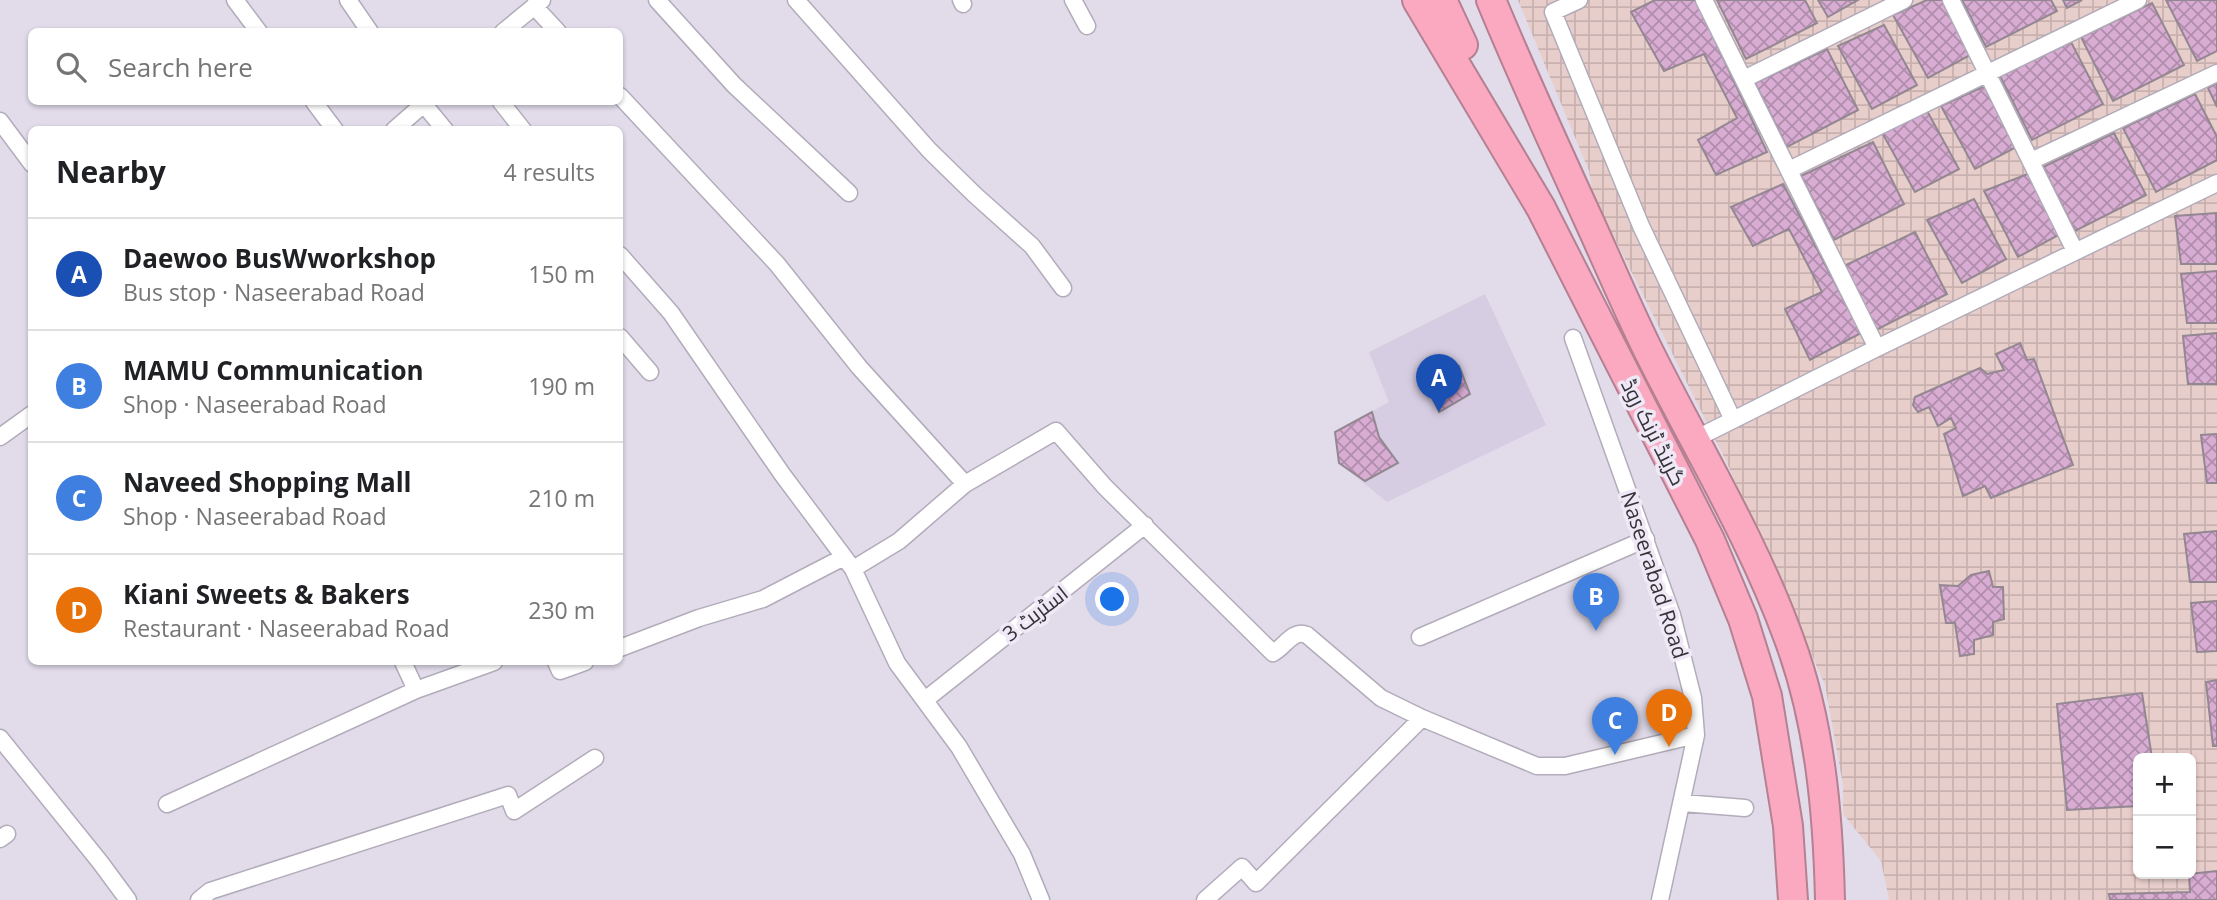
<!DOCTYPE html>
<html lang="en">
<head>
<meta charset="utf-8">
<style>
  body { margin:0; font-family:"Open Sans",Cairo,sans-serif; background:#f6f6f6; color:#202124 }
  .controls { position:absolute; right:21px; bottom:21px; display:grid; overflow:hidden; border-radius:10px; box-shadow:0 2px 5px #0004 }
  .controls button { width:63px; height:63px; display:grid; place-items:center; padding:0; border:0; border-bottom:2px solid #e0e0e0; background:#fff; color:#202124; font:35px sans-serif }
  .you { position:absolute; left:1113px; top:600px; width:24px; height:24px; margin:-18px; border:5px solid #fff; border-radius:50%; background:#1a73e8; box-shadow:0 0 0 10px #1a73e833 }
  .badge { display:grid; place-items:center; width:46px; height:46px; border-radius:50%; background:#c54082; color:#fff; font-size:23px; font-weight:700 }
  .pin { position:absolute; translate:-50% -58px; filter:drop-shadow(0 2px 4px #0008) }
  .pin::after { content:''; position:absolute; top:37px; width:24px; height:21px; background:inherit; clip-path:polygon(0 0,100% 0,50% 100%) }
  .list { margin:0; padding:0; list-style:none }
  h2 { display:flex; justify-content:space-between; align-items:center; height:91px; margin:0; padding:0 28px; font-size:30px }
  h2 small { font-size:23px; font-weight:400; color:#757577 }
  .list li { display:grid; grid-template-columns:46px 1fr auto; gap:21px; align-items:center; box-sizing:border-box; height:112px; padding:0 28px; border-top:2px solid #e0e0e0 }
  .list b { display:block; font-size:26px; white-space:nowrap }
  .list p { margin:0; font-size:23px; white-space:nowrap; color:#757577 }
  .list em { font-size:23px; font-style:normal; color:#757577 }
  .icon { flex:none; width:38px; height:38px; fill:none; stroke:currentColor; stroke-width:2; stroke-linecap:round; stroke-linejoin:round }
  .map { position:relative; flex:none; width:2217px; height:900px; overflow:hidden }
  .search { position:absolute; background:#fff; box-shadow:0 2px 5px #0004; left:28px; top:28px; width:595px; height:77px; display:flex; align-items:center; gap:18px; box-sizing:border-box; padding:0 24px; border-radius:10px; color:#757577; font-size:26px }
  .panel { position:absolute; background:#fff; box-shadow:0 2px 5px #0004; left:28px; top:126px; width:595px; height:539px; border-radius:10px }
  .map>svg:first-child { display:block }
  .built { fill:#d6cde2 }
  .industrial { fill:url(#industrial-grid); fill-rule:evenodd }
  .building { fill:url(#building-cross-hatch); stroke:#938791; stroke-width:2 }
  .lines { fill:none; stroke-linecap:round; stroke-linejoin:round }
  .street-casing { stroke:#b2acba; stroke-width:19 }
  .highway-casing { stroke:#b58091; stroke-width:32 }
  .street { stroke:#fff; stroke-width:16 }
  .highway { stroke:#faa9c1; stroke-width:28 }
  .labels { text-anchor:middle; dominant-baseline:central; stroke-width:7; stroke-linejoin:round; paint-order:stroke }
  .street-label { font-size:21px; fill:#353338; stroke:#efe8f7 }
</style>
</head>
<body>
<div class="map">
<svg width="2217" height="900" viewBox="0 0 2217 900">
  <defs>
    <pattern id="industrial-grid" width="8" height="8" patternUnits="userSpaceOnUse" patternTransform="scale(1.75)"><rect width="8" height="8" fill="#e8cecb"/><path d="M0 4h8M4 0v8" fill="none" stroke="#c8b1af"/></pattern>
    <pattern id="building-cross-hatch" width="8" height="8" patternUnits="userSpaceOnUse" patternTransform="scale(1.75)"><rect width="8" height="8" fill="#d8acd3"/><path d="M0 0l8 8M0 8l8-8" fill="none" stroke="#b08dac"/></pattern>
  </defs>
  <rect width="100%" height="100%" fill="#e1dbea"/>
  <!-- built -->
  <path class="built" d="M1485,294L1546,425L1387,502L1339,463L1335,432L1389,402L1369,352Z"/>
  <!-- industrial -->
  <path class="industrial" d="M1518,0H2217V900H1889L1881,861L1843,814V785L1825,685L1727,463L1593,195L1589,171ZM2138,758H2191V874H2138Z"/>
  <!-- building -->
  <path class="building" d="M1655,0H1696L1767,152L1716,175L1698,140L1737,118L1704,54L1664,71L1631,12Z
    M1717,0H1805L1817,23L1746,59Z
    M1818,0H1858L1828,17Z
    M1927,0H1943L1972,54L1928,78L1893,15Z
    M1962,0H2051L2057,11L1986,47Z
    M2063,0H2082L2067,8Z
    M2166,0H2217V51L2197,61Z
    M2152,3L2184,65L2113,101L2081,37Z
    M1884,25L1917,85L1872,109L1838,46Z
    M2071,42L2103,104L2032,140L2000,76Z
    M1827,49L1858,110L1787,147L1755,83Z
    M2217,83V107L2208,88Z
    M1987,85L2020,145L1975,169L1941,106Z
    M2195,94L2217,137V160L2156,192L2123,128Z
    M1926,109L1959,169L1915,192L1880,129Z
    M2114,133L2146,195L2075,231L2043,167Z
    M1873,142L1904,204L1834,240L1801,176Z
    M2030,173L2062,233L2018,257L1984,191Z
    M1783,184L1861,333L1810,360L1785,309L1822,292L1789,229L1753,246L1731,207Z
    M1974,199L2006,259L1962,283L1927,220Z
    M2216,213L2217,264H2181L2175,216Z
    M1915,232L1947,294L1876,330L1844,266Z
    M2217,271V323H2187L2181,274Z
    M2217,333V384H2188L2183,336Z
    M2020,343L2027,360L2034,359L2073,465L1991,498L1985,486L1963,496L1944,434L1956,428L1951,418L1938,426L1929,407L1918,412L1913,405L1915,397L1980,368L1987,374L2004,370L1996,354Z
    M1459,366L1470,394L1439,412L1426,383Z
    M1372,412L1379,437L1398,463L1365,481L1339,463L1335,432Z
    M2217,434V483H2207L2201,435Z
    M2217,531V582H2190L2184,534Z
    M1989,571L1993,587H2003L2004,619L1993,622V635L1974,640V654L1960,656L1955,623H1946L1940,585L1958,586L1971,575Z
    M2217,601V651L2197,652L2191,603Z
    M2217,680V746H2213L2206,682Z
    M2142,693L2152,758H2138V806L2067,810L2057,704Z
    M2217,871V900H2110L2109,894L2190,892L2189,874Z"/>
  <g class="lines">
    <!-- street casing -->
    <g class="street-casing">
      <path id="street" d="M235,0L259,32
        M348,0L370,32
        M657,0L734,85L849,193
        M796,0L929,150L975,195L1032,246L1063,288
        M961,0L963,4
        M1073,0L1087,26
        M1579,0L1553,12L1641,226L1733,420
        M1704,0L1877,348
        M1951,0L2075,251
        M534,6L558,32
        M503,32L542,0
        M1744,79L1904,0
        M620,96L777,264L859,367L965,484L1056,431L1105,487L1273,653C1285,647 1292,629 1307,635L1381,698L1422,718L1537,766H1565L1696,735
        M314,102L335,130
        M422,102L445,130
        M501,102L523,130
        M0,121L32,164
        M394,130L426,102
        M2031,161L2217,73
        M1789,170L2138,0
        M620,255L671,313L782,474L853,569L897,663L959,747L1022,854L1041,900
        M620,337L650,372
        M1573,338L1672,615L1693,698L1696,735L1660,900
        M0,437L32,414
        M1695,439L1877,348L2217,183
        M853,569L899,541L965,484
        M1420,637L1646,539
        M620,648L699,618L763,599L844,557
        M403,662L416,690
        M556,662L560,671L585,662
        M925,700L1145,525
        M0,738L100,862L128,900
        M1683,803L1745,808
        M167,804L416,690L494,662
        M0,839L7,834
        M199,900L210,891L508,795L514,811L595,758
        M1205,900L1242,867L1256,883L1422,718"/>
    </g>
    <!-- highway casing -->
    <g class="highway-casing">
      <path id="highway" d="M1417,0L1541,208L1710,540L1743,619L1767,696L1788,826L1793,900
        M1442,0L1463,45
        M1491,0C1522,75 1556,149 1590,223C1609,265 1627,307 1647,348C1695,445 1752,537 1789,639C1820,722 1828,813 1830,900"/>
    </g>
    <!-- street -->
    <use href="#street" class="street"/>
    <!-- highway -->
    <use href="#highway" class="highway"/>
  </g>
  <g class="labels">
    <!-- street labels -->
    <g class="street-label">
      <text transform="translate(1654 432) rotate(63)">گرینڈ ٹرنک روڈ</text>
      <text transform="translate(1655 575) rotate(72)">Naseerabad Road</text>
      <text transform="translate(1035 613) rotate(-38)">اسٹریٹ 3</text>
    </g>
  </g>
</svg>
<div class="controls">
<button>+</button>
<button>−</button>
</div>
<div class="you"></div>
<div class="pin badge" style="left:1439px;top:412px;background:#1a4fb4">A</div>
<div class="pin badge" style="left:1596px;top:631px;background:#3f7fe0">B</div>
<div class="pin badge" style="left:1615px;top:755px;background:#3f7fe0">C</div>
<div class="pin badge" style="left:1669px;top:747px;background:#e8710a">D</div>
<div class="search"><svg class="icon" aria-label="search" viewBox="0 0 24 24"><circle cx="10" cy="10" r="6"/><path d="M15 15l6 6"/></svg>Search here</div>
<section class="panel">
<h2>Nearby<small>4 results</small></h2>
<ul class="list">
<li><span class="badge" style="background:#1a4fb4">A</span><div><b>Daewoo BusWworkshop</b><p>Bus stop · Naseerabad Road</p></div><em>150 m</em></li>
<li><span class="badge" style="background:#3f7fe0">B</span><div><b>MAMU Communication</b><p>Shop · Naseerabad Road</p></div><em>190 m</em></li>
<li><span class="badge" style="background:#3f7fe0">C</span><div><b>Naveed Shopping Mall</b><p>Shop · Naseerabad Road</p></div><em>210 m</em></li>
<li><span class="badge" style="background:#e8710a">D</span><div><b>Kiani Sweets &amp; Bakers</b><p>Restaurant · Naseerabad Road</p></div><em>230 m</em></li>
</ul>
</section>
</div>
</body>
</html>
